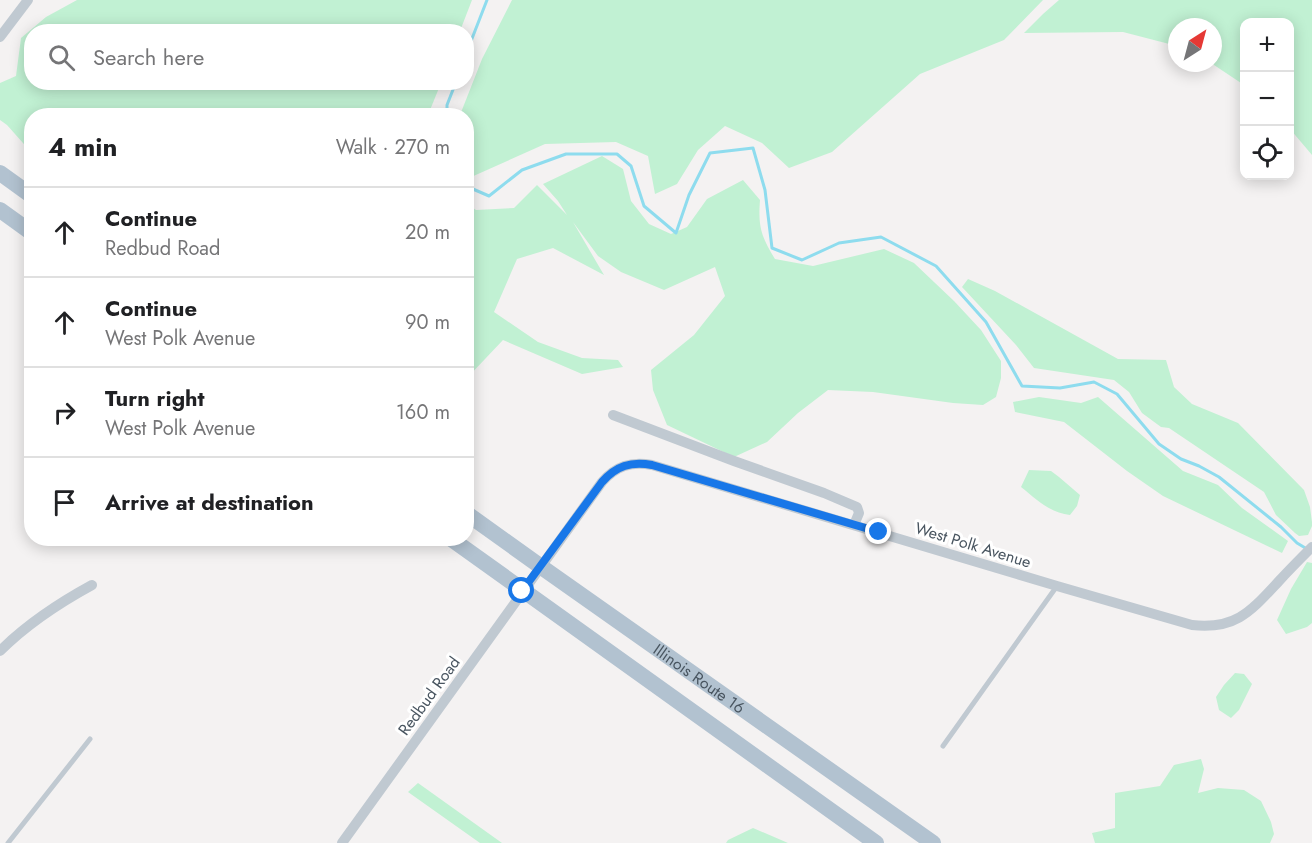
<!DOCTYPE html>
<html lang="en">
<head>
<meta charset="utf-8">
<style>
  body { margin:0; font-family:Jost,sans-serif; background:#f6f6f6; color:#202124 }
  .controls { position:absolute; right:18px; top:18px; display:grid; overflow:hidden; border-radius:12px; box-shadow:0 3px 15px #0003 }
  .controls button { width:54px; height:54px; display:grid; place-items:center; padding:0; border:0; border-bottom:2px solid #e0e0e0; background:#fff; color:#202124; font:30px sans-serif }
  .compass { position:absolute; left:1168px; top:18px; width:54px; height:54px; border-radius:50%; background:#fff; box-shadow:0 3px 15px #0003; rotate:36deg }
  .stop { position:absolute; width:18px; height:18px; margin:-14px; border:4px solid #1877e8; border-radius:50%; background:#fff }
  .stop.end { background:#1877e8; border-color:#fff; box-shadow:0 2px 6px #0008 }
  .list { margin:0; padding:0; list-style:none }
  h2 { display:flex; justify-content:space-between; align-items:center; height:78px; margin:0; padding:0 24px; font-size:26px }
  h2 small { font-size:20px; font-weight:400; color:#757577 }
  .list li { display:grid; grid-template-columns:39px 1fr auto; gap:18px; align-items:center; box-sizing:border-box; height:90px; padding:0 24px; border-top:2px solid #e0e0e0 }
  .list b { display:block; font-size:22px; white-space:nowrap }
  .list p { margin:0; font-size:20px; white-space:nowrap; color:#757577 }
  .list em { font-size:20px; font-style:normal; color:#757577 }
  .icon { flex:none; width:33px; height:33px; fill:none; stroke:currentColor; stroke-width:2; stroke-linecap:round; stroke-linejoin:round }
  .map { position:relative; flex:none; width:1312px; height:843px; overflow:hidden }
  .search { position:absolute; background:#fff; box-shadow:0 3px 15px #0003; left:24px; top:24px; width:450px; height:66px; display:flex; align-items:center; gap:15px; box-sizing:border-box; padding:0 21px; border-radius:24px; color:#757577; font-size:22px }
  .panel { position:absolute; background:#fff; box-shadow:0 3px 15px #0003; left:24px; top:108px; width:450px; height:438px; border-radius:24px }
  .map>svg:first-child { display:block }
  .green { fill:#c1f1d3 }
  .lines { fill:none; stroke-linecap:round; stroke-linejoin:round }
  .stream { stroke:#8edcee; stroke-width:3 }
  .service { stroke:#c0c9d1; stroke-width:5 }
  .minor { stroke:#c0c9d1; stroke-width:10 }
  .primary { stroke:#b2c2d0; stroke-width:16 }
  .route { stroke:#1877e8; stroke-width:8 }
  .labels { text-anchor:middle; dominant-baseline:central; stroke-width:6; stroke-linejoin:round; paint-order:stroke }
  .street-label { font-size:16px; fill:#495560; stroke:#fff }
</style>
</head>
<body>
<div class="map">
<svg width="1312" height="843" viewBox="0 0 1312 843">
  <rect width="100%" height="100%" fill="#f4f2f2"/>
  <!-- green -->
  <path class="green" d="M77,0H472L460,31L32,32V82L441,83L428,115L32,116L31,152L7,125L0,120V83L16,76L21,38L46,17Z
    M512,0H1043L1004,40L920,74L832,152L789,168L762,143L725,126L698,150L677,184L655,194L648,156L616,142L545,144L469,178L466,173V116L460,115L482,59Z
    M1059,0H1312V155L1290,129V22H1244V85L1211,63H1213V27H1177V46L1123,32L1024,33L1043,14Z
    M602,156L623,169L631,201L649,224L671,234L687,227L707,199L743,180L760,200C758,227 761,236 775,259L813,266L884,249L914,263L954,301L981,330L1001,361V378L996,397L983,405L953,403L873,392L828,390L798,413L767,442L734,457L667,425L653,390L651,370L694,335L725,296L715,267L664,290L621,272L598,256L573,222L604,275L553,248L517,259L494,312L538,342L582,358L618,360L623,367L582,374L503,340L467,378L466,203L476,210L514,208L537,185L567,215L558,201L543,184Z
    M968,279L995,291L1118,359L1166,360L1174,387L1192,404L1238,423L1304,490L1310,507L1312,522V526L1308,535L1299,536L1295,533L1276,515L1264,492L1169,428L1161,427L1142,413L1129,392L1114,380L1034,368L1016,345L962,287Z
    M1039,397L1081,403L1098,397L1183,471L1218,485L1242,508L1288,541L1282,553L1163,496L1127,471L1064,422L1015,412L1013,402Z
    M1029,470L1051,471L1059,477L1080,495L1077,506L1070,515C1050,513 1036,499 1021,487Z
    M1307,562L1312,563V623L1307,627L1286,634L1277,620L1291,589Z
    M1235,673L1244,674L1252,684L1239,710L1231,718L1219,710L1216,697L1224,685Z
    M1201,759L1204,769L1198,793L1218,788L1244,790L1261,801L1271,822L1274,834L1270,843H1095L1092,833L1115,828V793L1160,786L1174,765Z
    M418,783L502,843H480L408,792Z
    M753,828L788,843H726L728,840Z"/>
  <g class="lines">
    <!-- stream -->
    <path class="stream" d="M466,54L487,0
      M447,116V105L456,82
      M466,186L489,196L522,170L566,154H617L631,166L644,206L676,233L689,195L710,153L753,148L765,190L772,248L802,260L839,243L881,237L936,266L986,322L1022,386L1060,388L1094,382L1117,394L1159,444L1181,459L1199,466L1219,477L1281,527L1297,543L1307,549"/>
    <!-- service -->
    <path class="service" d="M943,746L1057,586
      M8,843L90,739"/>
    <!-- minor -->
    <path class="minor" d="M0,37L28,0
      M613,415L734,461L824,493L857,507L859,513L854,525
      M0,651C27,624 59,603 92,585
      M342,843L602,482C616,466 631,461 652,465L1057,586L1192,625C1236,630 1251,611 1279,581C1290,569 1301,558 1312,547"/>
    <!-- primary -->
    <g class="primary">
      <path d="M0,173L32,196"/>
      <path d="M0,210L32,233"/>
      <path id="s1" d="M466,513L540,566L933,843"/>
      <path d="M450,538L876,843"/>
    </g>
  </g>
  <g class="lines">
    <!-- route -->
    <path class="route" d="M522,591L602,482C616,466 631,461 652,465L879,532"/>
  </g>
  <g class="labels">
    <!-- street labels -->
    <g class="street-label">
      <text transform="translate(973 545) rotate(17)">West Polk Avenue</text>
      <text stroke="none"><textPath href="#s1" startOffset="286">Illinois Route 16</textPath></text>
      <text transform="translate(429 696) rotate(-54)">Redbud Road</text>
    </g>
  </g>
</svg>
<div class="controls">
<button>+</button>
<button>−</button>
<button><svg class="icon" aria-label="locate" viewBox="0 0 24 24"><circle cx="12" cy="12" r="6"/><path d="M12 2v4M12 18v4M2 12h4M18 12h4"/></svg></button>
</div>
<svg class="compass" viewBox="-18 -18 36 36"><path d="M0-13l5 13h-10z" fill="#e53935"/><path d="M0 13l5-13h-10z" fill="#757577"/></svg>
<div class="stop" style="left:522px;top:591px"></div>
<div class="stop end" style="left:879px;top:532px"></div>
<div class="search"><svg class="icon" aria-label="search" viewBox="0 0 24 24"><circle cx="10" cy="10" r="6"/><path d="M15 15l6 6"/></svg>Search here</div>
<section class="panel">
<h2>4 min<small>Walk · 270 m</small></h2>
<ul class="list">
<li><svg class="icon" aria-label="ahead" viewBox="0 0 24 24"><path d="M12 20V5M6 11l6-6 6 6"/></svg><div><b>Continue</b><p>Redbud Road</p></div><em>20 m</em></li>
<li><svg class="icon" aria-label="ahead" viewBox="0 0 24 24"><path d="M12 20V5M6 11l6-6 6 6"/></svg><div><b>Continue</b><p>West Polk Avenue</p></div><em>90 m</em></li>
<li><svg class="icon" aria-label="right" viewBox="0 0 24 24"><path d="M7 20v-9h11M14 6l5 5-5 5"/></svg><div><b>Turn right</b><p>West Polk Avenue</p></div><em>160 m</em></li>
<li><svg class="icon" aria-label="arrive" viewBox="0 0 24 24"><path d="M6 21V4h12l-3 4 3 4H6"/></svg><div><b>Arrive at destination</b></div></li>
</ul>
</section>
</div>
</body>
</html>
